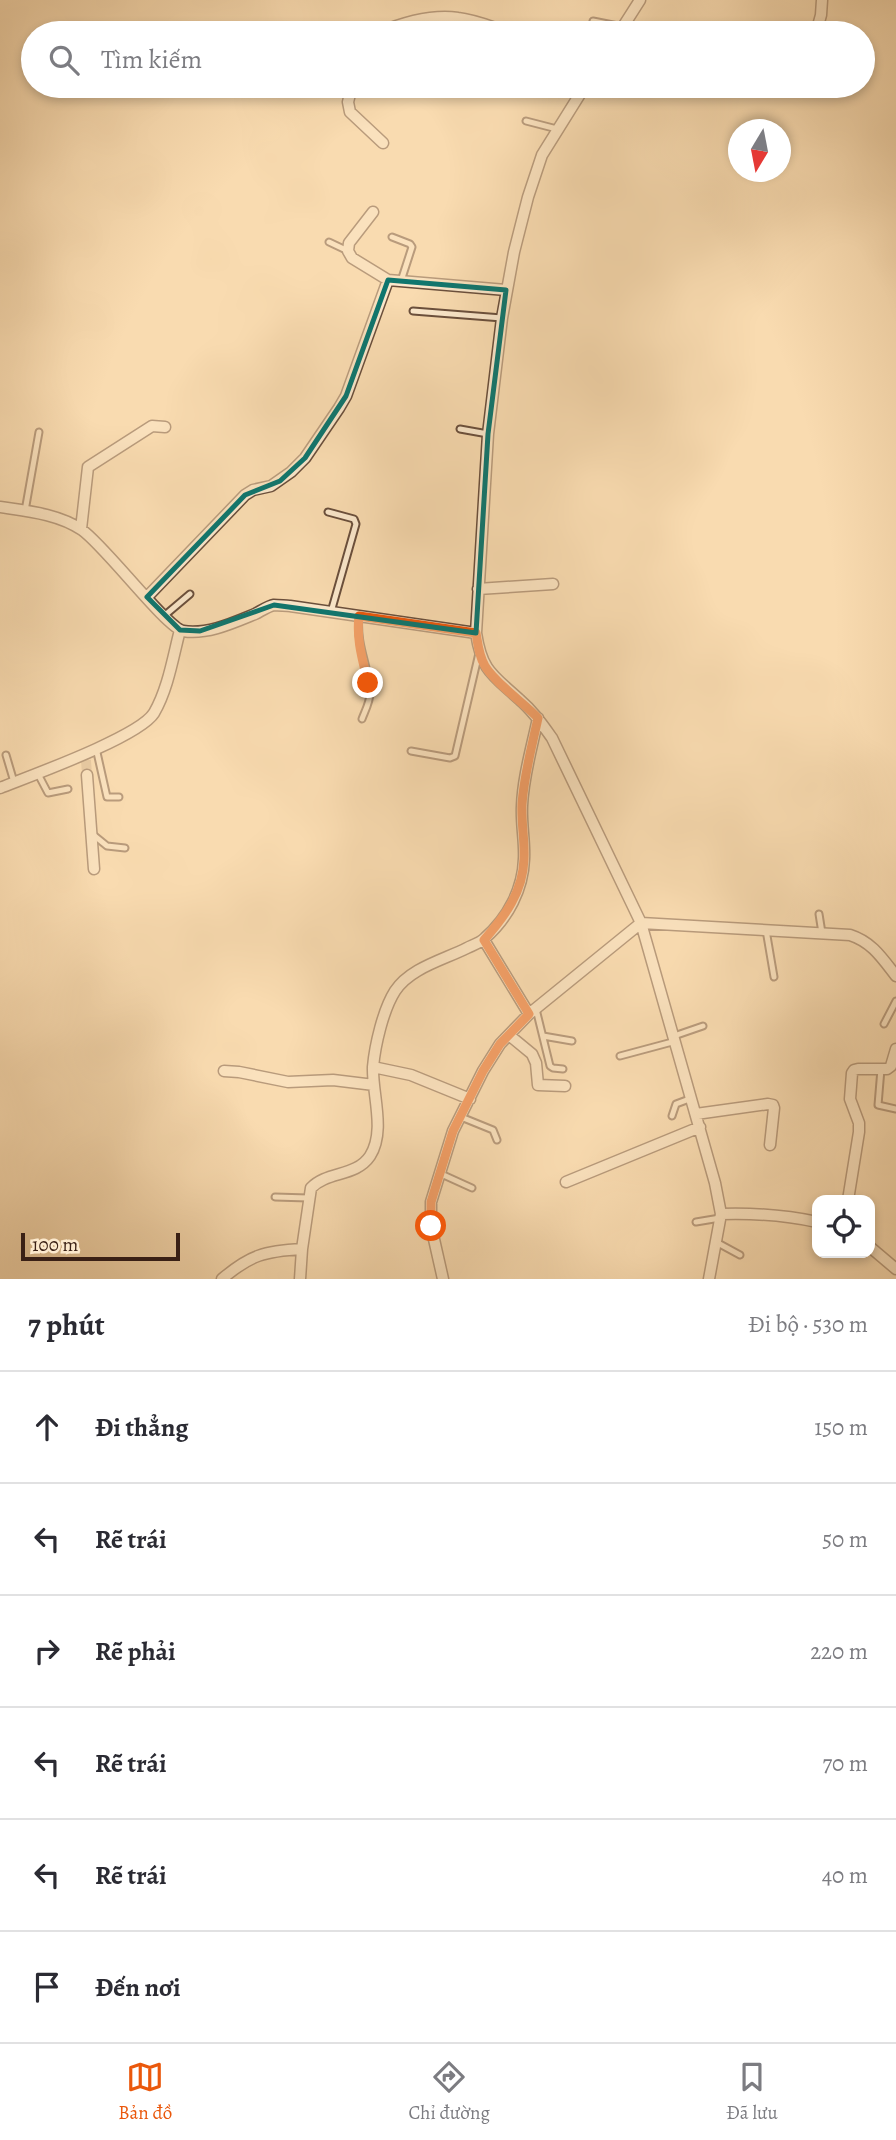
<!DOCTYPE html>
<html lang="vi">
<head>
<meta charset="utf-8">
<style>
  body { margin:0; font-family:Alegreya,serif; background:#f7f7f7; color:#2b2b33 }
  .controls { position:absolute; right:21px; bottom:21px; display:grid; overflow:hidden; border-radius:14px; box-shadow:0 4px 10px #0003 }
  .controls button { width:63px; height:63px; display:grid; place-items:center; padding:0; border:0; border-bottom:2px solid #e1e1e2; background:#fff; color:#2b2b33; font:35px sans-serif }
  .compass { position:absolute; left:728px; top:119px; width:63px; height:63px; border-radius:50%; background:#fff; box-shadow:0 4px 10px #0003; rotate:190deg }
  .scale { position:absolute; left:21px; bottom:18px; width:159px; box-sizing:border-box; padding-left:7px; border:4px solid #3a2015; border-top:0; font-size:19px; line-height:24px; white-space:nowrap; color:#3a2015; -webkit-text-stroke:5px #fbe8cc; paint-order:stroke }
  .stop { position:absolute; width:21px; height:21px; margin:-16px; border:5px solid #ea580c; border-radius:50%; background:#fff }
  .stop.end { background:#ea580c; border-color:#fff; box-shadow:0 2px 7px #0008 }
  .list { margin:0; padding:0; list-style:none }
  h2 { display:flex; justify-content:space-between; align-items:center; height:91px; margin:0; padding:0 28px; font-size:30px }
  h2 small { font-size:23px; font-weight:400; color:#7c7c81 }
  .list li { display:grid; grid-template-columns:46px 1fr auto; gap:21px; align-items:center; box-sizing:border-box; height:112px; padding:0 28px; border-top:2px solid #e1e1e2 }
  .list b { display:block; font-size:26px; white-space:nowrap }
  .list em { font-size:23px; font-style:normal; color:#7c7c81 }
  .icon { flex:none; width:38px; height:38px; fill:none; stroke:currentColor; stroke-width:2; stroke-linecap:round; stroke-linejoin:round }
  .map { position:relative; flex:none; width:896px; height:1279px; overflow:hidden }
  .search { position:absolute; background:#fff; box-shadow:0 4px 10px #0003; left:21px; right:21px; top:21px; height:77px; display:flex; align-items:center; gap:18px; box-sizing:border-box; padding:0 24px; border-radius:38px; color:#7c7c81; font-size:26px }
  .sheet { height:763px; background:#fff }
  nav { display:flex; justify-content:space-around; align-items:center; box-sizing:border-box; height:98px; border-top:2px solid #e1e1e2; background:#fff; font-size:19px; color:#7c7c81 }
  nav a { display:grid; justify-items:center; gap:4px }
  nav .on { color:#ea580c }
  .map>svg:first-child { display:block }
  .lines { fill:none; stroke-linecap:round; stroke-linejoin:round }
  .minor-tunnel { stroke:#d3b691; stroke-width:10; stroke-dasharray:10 5; stroke-linecap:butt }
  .service-casing { stroke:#6a4f3c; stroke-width:9 }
  .minor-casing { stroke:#6a4f3c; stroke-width:13 }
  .service { stroke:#fbe8cc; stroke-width:5 }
  .minor { stroke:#fbe8cc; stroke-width:10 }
  .route { stroke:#ea580c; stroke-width:9 }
  .marked { fill:none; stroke:#0f766e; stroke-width:5; stroke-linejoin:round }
</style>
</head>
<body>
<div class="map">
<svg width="896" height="1279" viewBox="0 0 896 1279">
  <rect width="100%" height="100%" fill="#f9dbb0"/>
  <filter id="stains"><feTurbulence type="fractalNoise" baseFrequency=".00286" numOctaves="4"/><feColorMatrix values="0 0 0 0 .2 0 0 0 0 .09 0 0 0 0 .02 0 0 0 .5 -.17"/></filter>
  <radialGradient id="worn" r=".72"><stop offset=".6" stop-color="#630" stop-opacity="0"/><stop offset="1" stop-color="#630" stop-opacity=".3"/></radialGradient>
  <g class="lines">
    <!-- minor-tunnel -->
    <path class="minor-tunnel" d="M86,760L87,775"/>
    <!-- service casing -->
    <g class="service-casing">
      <path id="service" d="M593,21L623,27
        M526,121L557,129
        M392,237L410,244L412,247L401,281
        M329,242L348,251
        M413,311L502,318
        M460,429L488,434
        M25,511L39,432
        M328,512L354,519L356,524L331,612
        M164,616L190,594
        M359,616C356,647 369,665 370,693C370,702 365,711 362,719
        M96,748L107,797H119
        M411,751L450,758L455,756L479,653
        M6,755L14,782
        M38,774L48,793L68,789
        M91,833L107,846L125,848
        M819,914L822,933
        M766,930L774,977
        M536,1009L550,1066L553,1068L563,1069
        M884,1024L896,1001
        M543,1036L572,1041
        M674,1036L703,1026
        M620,1056L676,1041
        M881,1069L878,1105L896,1109
        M672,1116L676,1104L692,1098
        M461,1117L493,1130L497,1140
        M439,1173L472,1188
        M275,1197L308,1198
        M696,1222L720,1218
        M716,1242L740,1255"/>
    </g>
    <!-- minor casing -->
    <g class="minor-casing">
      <path id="minor" d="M378,33C402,23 431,14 458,18C476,20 494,28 511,33
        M619,33L640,0
        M816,33L821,15L822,0
        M352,86L348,102L350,112L383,143
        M585,86L542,155L528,197L514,252L502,318L488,434L476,633C482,672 493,675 520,700C533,711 542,724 552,738L641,923L715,1183L721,1214L709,1279
        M373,212L349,243L348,251L352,258L388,280L506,290
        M0,507C27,511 59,514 82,530C105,546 166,627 183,631C207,635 233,623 255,614C261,611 268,606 274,605C279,605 286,606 290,606L476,633
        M81,529L88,467L152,426L165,427
        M478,589L553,584
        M147,597L245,495L253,490L271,486L291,472L305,458L339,408L346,396L388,280
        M87,775L94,869
        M0,788C30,776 139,737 154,713C168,689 173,657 180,630
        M484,940L529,1014
        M509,1035L532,1054L536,1063L538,1085L565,1086
        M373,1067L411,1075L470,1099
        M224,1071L239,1072L288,1082L333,1080L374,1085
        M696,1114L768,1104L773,1105L774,1108L770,1145
        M566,1182L700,1127
        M848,1200L859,1132V1123L850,1099L852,1073L854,1070L858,1069H887L891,1066L896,1049
        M721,1214C754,1213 785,1215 817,1222
        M870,1247L896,1269
        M222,1279C250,1255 265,1251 302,1249
        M300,1279L302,1249L311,1188C327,1171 356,1177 370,1156C386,1131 372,1094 373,1067C375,1045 383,1010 395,991C410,968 443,960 467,948C473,945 480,943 485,938C508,918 523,889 524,859C525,842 521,824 522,806C523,777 532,747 538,718
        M443,1279L431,1226V1202L453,1131L483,1071L500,1044L529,1014L641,923L850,935C872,942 882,958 896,976"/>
    </g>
    <!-- service -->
    <use href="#service" class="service"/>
    <!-- minor -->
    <use href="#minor" class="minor"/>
  </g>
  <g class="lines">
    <!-- route -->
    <path class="route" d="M368,683C363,661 356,640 359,616L476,633C478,645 479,656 485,666C495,683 524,703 538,718C532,746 524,775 522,804C521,822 525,841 524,859C523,892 505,916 484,940L529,1014L500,1044L483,1071L453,1131L431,1202V1226"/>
  </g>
  <!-- marked area -->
  <path d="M0 0H896V1279H0ZM388,280L506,290L488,434L476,633L274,605L200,631L180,630L147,597L245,495L280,481L305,458L346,396Z" fill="#f9dbb0" fill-opacity=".55" fill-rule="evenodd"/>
  <path class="marked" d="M388,280L506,290L488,434L476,633L274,605L200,631L180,630L147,597L245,495L280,481L305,458L346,396Z"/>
  <rect width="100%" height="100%" filter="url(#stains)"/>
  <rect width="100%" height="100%" fill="url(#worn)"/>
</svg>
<div class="controls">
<button><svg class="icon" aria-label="locate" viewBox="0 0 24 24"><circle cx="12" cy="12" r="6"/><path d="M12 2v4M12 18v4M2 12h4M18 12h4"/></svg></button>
</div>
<svg class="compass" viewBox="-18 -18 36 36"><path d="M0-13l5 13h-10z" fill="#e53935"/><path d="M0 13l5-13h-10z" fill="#7c7c81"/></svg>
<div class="scale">100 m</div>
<div class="stop" style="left:431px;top:1226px"></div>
<div class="stop end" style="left:368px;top:683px"></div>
<div class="search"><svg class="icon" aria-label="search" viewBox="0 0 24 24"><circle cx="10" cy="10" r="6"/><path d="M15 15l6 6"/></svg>Tìm kiếm</div>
</div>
<section class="sheet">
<h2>7 phút<small>Đi bộ · 530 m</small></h2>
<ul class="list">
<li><svg class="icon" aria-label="ahead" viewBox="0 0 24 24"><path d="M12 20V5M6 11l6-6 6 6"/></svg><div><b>Đi thẳng</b></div><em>150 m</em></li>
<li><svg class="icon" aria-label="left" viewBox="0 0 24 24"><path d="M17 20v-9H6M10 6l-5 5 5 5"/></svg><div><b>Rẽ trái</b></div><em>50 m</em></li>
<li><svg class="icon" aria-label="right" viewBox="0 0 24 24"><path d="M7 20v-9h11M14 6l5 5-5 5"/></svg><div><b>Rẽ phải</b></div><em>220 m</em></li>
<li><svg class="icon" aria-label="left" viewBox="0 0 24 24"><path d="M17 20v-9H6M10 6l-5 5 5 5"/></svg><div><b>Rẽ trái</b></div><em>70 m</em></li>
<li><svg class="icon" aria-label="left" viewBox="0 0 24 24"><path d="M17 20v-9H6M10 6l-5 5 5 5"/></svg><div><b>Rẽ trái</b></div><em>40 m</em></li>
<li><svg class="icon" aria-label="arrive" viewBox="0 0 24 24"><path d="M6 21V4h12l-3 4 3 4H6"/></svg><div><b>Đến nơi</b></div></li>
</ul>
</section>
<nav>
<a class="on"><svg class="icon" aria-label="map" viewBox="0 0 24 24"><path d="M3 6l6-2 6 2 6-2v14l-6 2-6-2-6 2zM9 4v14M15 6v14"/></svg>Bản đồ</a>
<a><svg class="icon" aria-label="directions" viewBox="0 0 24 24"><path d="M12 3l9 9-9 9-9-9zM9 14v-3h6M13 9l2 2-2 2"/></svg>Chỉ đường</a>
<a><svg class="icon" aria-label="saved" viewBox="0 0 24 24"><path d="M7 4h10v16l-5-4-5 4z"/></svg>Đã lưu</a>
</nav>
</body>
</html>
